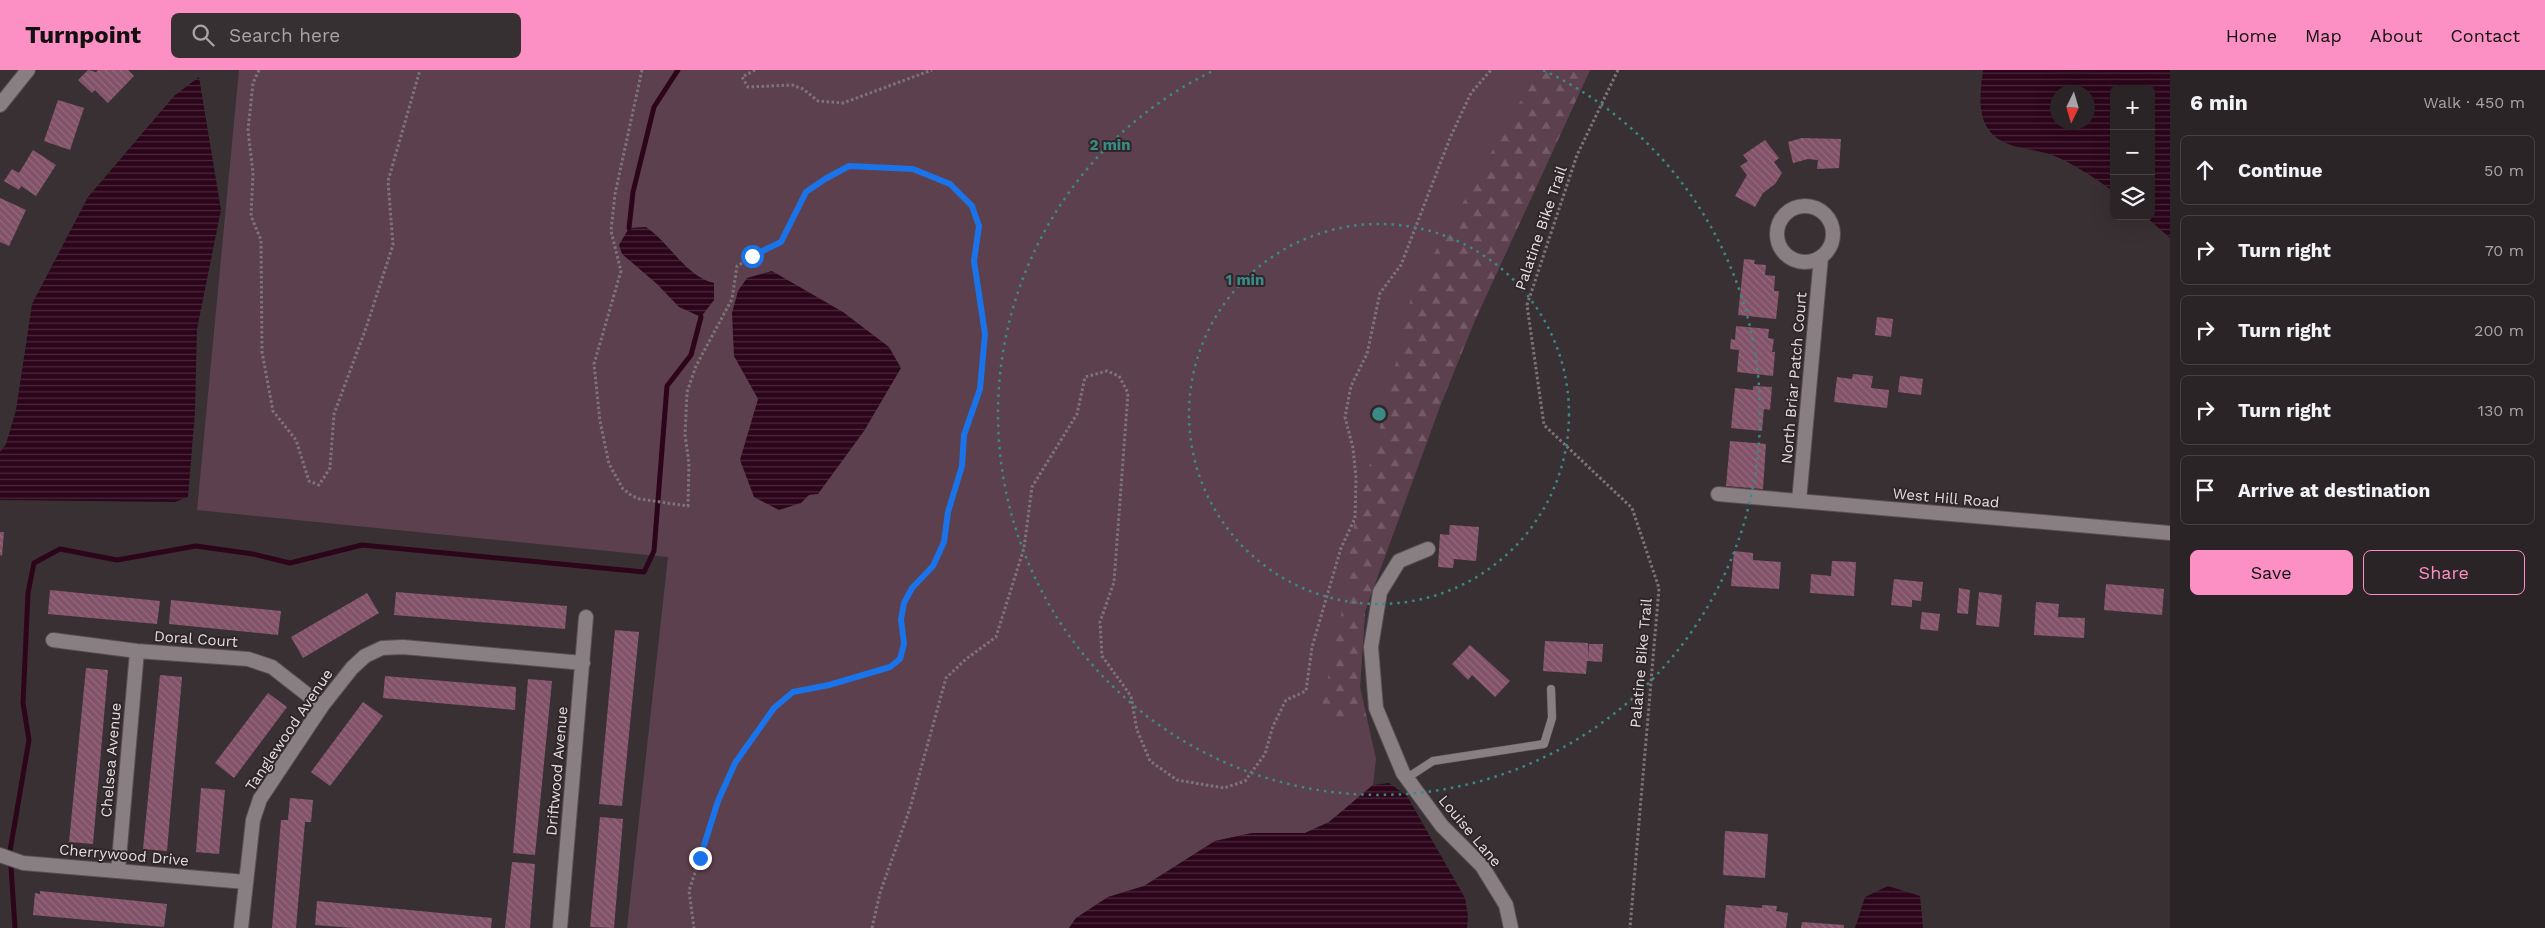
<!DOCTYPE html>
<html lang="en">
<head>
<meta charset="utf-8">
<style>
  body { margin:0; font-family:"Work Sans",sans-serif; background:#373033; color:#f1f3f6 }
  .controls { position:absolute; right:15px; top:15px; display:grid; overflow:hidden; border-radius:8px; box-shadow:0 5px 20px #0002 }
  .controls button { width:45px; height:45px; display:grid; place-items:center; padding:0; border:0; border-bottom:1px solid #474144; background:#2b2427; color:#f1f3f6; font:25px sans-serif }
  .compass { position:absolute; left:2050px; top:15px; width:45px; height:45px; border-radius:50%; background:#2b2427; box-shadow:0 5px 20px #0002; rotate:185deg }
  .stop { position:absolute; width:15px; height:15px; margin:-11px; border:4px solid #1a73e8; border-radius:50%; background:#fff }
  .stop.end { background:#1a73e8; border-color:#fff; box-shadow:0 1px 5px #0008 }
  .list { margin:0; padding:0; list-style:none }
  h2 { display:flex; justify-content:space-between; align-items:center; height:65px; margin:0; padding:0 20px; font-size:21px }
  h2 small { font-size:16px; font-weight:400; color:#a6a4a7 }
  .list li { display:grid; grid-template-columns:32px 1fr auto; gap:15px; align-items:center; box-sizing:border-box; height:70px; margin:0 10px 10px; padding:0 10px; border:1px solid #474144; border-radius:8px }
  .list b { display:block; font-size:19px; white-space:nowrap }
  .list em { font-size:16px; font-style:normal; color:#a6a4a7 }
  .actions { display:flex; gap:10px; padding:15px 20px }
  .actions a { flex:1; padding:11px 0; border:1px solid #fc8fc3; border-radius:8px; text-align:center; font-size:18px; color:#fc8fc3 }
  .actions .main { background:#fc8fc3; color:#111 }
  .icon { flex:none; width:28px; height:28px; fill:none; stroke:currentColor; stroke-width:2; stroke-linecap:round; stroke-linejoin:round }
  .map { position:relative; flex:none; width:2170px; height:858px; overflow:hidden }
  header { display:flex; align-items:center; gap:30px; box-sizing:border-box; height:70px; padding:0 25px; background:#fc8fc3; color:#111 }
  header strong { font-size:24px }
  nav { display:flex; gap:28px; margin-inline-start:auto; font-size:18px }
  .search { width:350px; height:45px; background:#373033; display:flex; align-items:center; gap:12px; box-sizing:border-box; padding:0 18px; border-radius:8px; color:#a6a4a7; font-size:19px }
  main { display:flex }
  aside { flex:1; background:#2b2427 }
  .map>svg:first-child { display:block }
  .grass { fill:#5d404d }
  .forest { fill:url(#forest-firs) }
  .water { fill:url(#water-rules); fill-rule:evenodd }
  .lines { fill:none; stroke-linecap:round; stroke-linejoin:round }
  .stream { stroke:#2c051a; stroke-width:5 }
  .building { fill:url(#building-back-hatch) }
  .service-casing { stroke:#574f52; stroke-width:9 }
  .minor-casing { stroke:#574f52; stroke-width:16 }
  .path { stroke:#7d7579; stroke-width:3; stroke-dasharray:2.5 2.5; stroke-linecap:butt }
  .service { stroke:#897f83; stroke-width:8 }
  .minor { stroke:#897f83; stroke-width:14 }
  .route { stroke:#1a73e8; stroke-width:6 }
  .ring { fill:none; stroke:#3a8b85; stroke-width:2.5; stroke-dasharray:2.5 5 }
  .labels { text-anchor:middle; dominant-baseline:central; stroke-width:4; stroke-linejoin:round; paint-order:stroke }
  .street-label { font-size:15px; fill:#e4dee1; stroke:#2f262a }
  .centre { fill:#3a8b85; stroke:#2f262a; stroke-width:2.5 }
  .ring-label { font-size:15px; text-anchor:middle; font-weight:bold; fill:#3a8b85; stroke:#2f262a; stroke-width:4; stroke-linejoin:round; paint-order:stroke }
</style>
</head>
<body>
<header>
<strong>Turnpoint</strong>
<div class="search"><svg class="icon" aria-label="search" viewBox="0 0 24 24"><circle cx="10" cy="10" r="6"/><path d="M15 15l6 6"/></svg>Search here</div>
<nav><a>Home</a><a>Map</a><a>About</a><a>Contact</a></nav>
</header>
<main>
<div class="map">
<svg width="2170" height="858" viewBox="0 0 2170 858">
  <defs>
    <pattern id="forest-firs" width="22" height="20" patternUnits="userSpaceOnUse" patternTransform="scale(1.25)"><rect width="22" height="20" fill="#5d404d"/><path d="M5 1l3.5 6h-7zM16 11l3.5 6h-7z" fill="#745b66"/></pattern>
    <pattern id="water-rules" width="6" height="5" patternUnits="userSpaceOnUse" patternTransform="scale(1.25)"><rect width="6" height="5" fill="#2c051a"/><path d="M0 2.5h6" fill="none" stroke="#4a293b"/></pattern>
    <pattern id="building-back-hatch" width="6" height="6" patternUnits="userSpaceOnUse" patternTransform="scale(1.25)"><rect width="6" height="6" fill="#825268"/><path d="M-1 5l2 2M0 0l6 6M5-1l2 2" fill="none" stroke="#946a7d"/></pattern>
  </defs>
  <rect width="100%" height="100%" fill="#393034"/>
  <!-- grass -->
  <path class="grass" d="M239,0H1590L1475,250L1425,372L1365,541L1360,617L1376,689L1373,715L1329,752L1305,763H1252L1215,771L1144,816L1108,827L1076,848L1069,858H627L668,487L197,440Z"/>
  <!-- forest -->
  <path class="forest" d="M1538,0H1590L1475,250L1441,334L1365,541L1360,617L1367,650L1320,645L1341,545L1355,448L1384,343L1412,223Z"/>
  <!-- water -->
  <path class="water" d="M1983,0H2170V168L2145,146H2151V19H2114V122C2095,108 2074,94 2052,85C2036,79 2014,79 2000,70C1975,54 1980,25 1983,0ZM2088,22V52H2058V22Z
    M199,7L221,140L197,259L195,342L188,427L175,432L0,430V382L6,374L16,340L32,234L88,127L174,26Z
    M646,157C670,173 685,206 714,213V230L701,247L679,237L657,214L622,184L619,175L629,158Z
    M772,201L843,242L889,277L901,298L864,361L818,424L809,425L801,433L779,440L754,427L740,390L758,329L734,286L732,243L738,221L747,208Z
    M1389,713L1407,726L1465,828L1468,846L1467,858H1069L1076,848L1108,827L1144,816L1215,771L1252,763H1305L1329,752L1373,715Z
    M1888,816L1920,826L1923,858H1855L1865,827Z"/>
  <g class="lines">
    <!-- stream -->
    <path class="stream" d="M629,158L633,122L654,37L678,0
      M15,858L10,781L29,670L23,633L28,523L34,493L60,479L117,490L196,476L253,484L290,493L362,475L644,502L654,481L667,316L691,285L701,247"/>
  </g>
  <!-- building -->
  <path class="building" d="M88,0L96,2L98,0H128L134,6L108,33L95,20L92,23L78,10Z
    M58,30L84,38L70,80L44,71Z
    M1802,68L1841,69L1839,98L1817,99L1818,90L1808,89L1793,93L1788,72Z
    M1765,70L1779,88L1774,92L1782,103L1775,114L1763,123L1755,137L1735,126L1747,105L1740,96L1748,91L1743,85Z
    M33,80L56,95L36,126L21,116L19,120L4,111L12,99L19,103Z
    M0,128L26,140L9,176L0,172Z
    M1744,189L1755,190L1754,194L1766,195L1765,205L1775,206L1774,221H1779L1776,249L1738,245Z
    M1877,247L1893,249L1891,267L1875,265Z
    M1736,256L1769,259L1768,268L1774,269L1772,282H1775L1773,306L1737,302L1739,280L1730,279L1731,269L1735,270Z
    M1853,304L1873,306L1871,318L1889,320L1887,338L1834,332L1837,307L1852,309Z
    M1900,306L1923,309L1921,325L1898,322Z
    M1753,316L1772,317L1770,340L1764,339L1762,361L1731,358L1735,318L1753,320Z
    M1730,371L1766,374L1763,419L1726,416Z
    M1450,455L1479,457L1476,491L1454,489L1453,498L1438,497L1440,464L1449,465Z
    M0,462H4L2,486L0,485Z
    M1734,481L1753,483V490L1781,492L1779,519L1731,516Z
    M1832,491L1856,492L1854,526L1810,523L1811,504L1831,506Z
    M1894,509L1923,512L1921,531L1912,530V537L1891,535Z
    M2106,514L2164,519L2162,545L2104,540Z
    M1959,518L1970,520L1968,544L1957,543Z
    M50,520L160,531L157,554L48,544Z
    M396,522L567,536L565,559L394,545Z
    M1979,522L2002,525L1999,557L1976,555Z
    M367,523L379,543L303,588L291,567Z
    M171,530L281,541L278,565L169,554Z
    M2036,532L2059,534L2058,547L2085,548L2084,568L2034,565Z
    M1922,542L1940,544L1938,561L1920,559Z
    M615,560L639,562L622,736L599,734Z
    M1545,571L1588,573V588L1589,574H1603L1602,592L1587,591L1586,604L1543,601Z
    M1470,575L1510,611L1495,627L1472,605L1468,610L1452,594Z
    M86,598L108,600L93,774L69,772Z
    M160,605L182,607L167,781L143,779Z
    M385,606L516,617L515,640L383,628Z
    M528,609L552,611L535,785L513,783Z
    M268,623L287,637L234,708L215,693Z
    M363,632L383,646L330,716L311,702Z
    M201,718L225,720L219,784L196,782Z
    M290,728L313,730L311,752H305L296,858H272L281,750H288Z
    M600,747L623,749L614,858L590,857Z
    M1725,761L1768,764L1765,808L1723,805Z
    M512,792L535,794L530,858H505Z
    M40,821L167,834L164,857L33,845L35,823L40,824Z
    M317,831L492,848L491,858H353L315,855Z
    M1726,835L1762,838V835L1777,836L1776,841L1788,843L1786,858H1724Z
    M1802,852L1844,855V858H1801Z"/>
  <g class="lines">
    <!-- service casing -->
    <g class="service-casing">
      <path id="service" d="M1407,708L1433,691L1544,674L1552,648L1551,619"/>
    </g>
    <!-- minor casing -->
    <g class="minor-casing">
      <path id="minor" d="M0,35L28,0
        M1777 164a28 28 0 1 1 56 0a28 28 0 1 1-56 0Z
        M1718,424L2170,463
        M1799,431L1821,187
        M1428,479L1399,491L1380,522L1371,577L1376,638L1403,703L1442,756L1482,796L1506,835L1511,858
        M53,570L137,581L248,589L272,597L322,636
        M0,785L23,793L246,812
        M118,801L137,581
        M241,858L253,750L260,729L322,636L352,598L365,586L382,578L403,577L583,593
        M560,858L586,547"/>
    </g>
    <!-- path -->
    <path class="path" d="M259,0L253,13L248,60L253,103L251,146L261,170L262,282L273,341L296,370L309,411L319,415L330,398L334,344L366,258L393,175L388,111L420,0
      M642,0L615,124L611,161L621,201L594,294L600,351L609,394L623,419L632,426L640,429L688,436L689,393L685,365L687,322L696,296L732,229L737,196L781,172L806,122L825,109L849,96L913,99L950,114L972,136L979,156L974,191L985,264L980,319L964,365L962,397L949,442L944,472L933,496L912,518L904,533L901,549L904,574L900,589L890,597L863,605L829,615L793,622L774,638L735,693L718,731L689,821L694,858
      M755,0L742,7L748,17L792,15L803,19L818,31L843,33L932,0
      M1618,0L1577,85L1527,235L1544,355L1632,438L1659,518L1630,858
      M872,858L880,823L910,738L946,608L966,589L996,567L1024,478L1032,417L1077,344L1085,307L1107,301L1119,306L1128,323L1114,512L1100,552L1102,586L1131,626L1137,660L1150,691L1177,710L1224,718L1245,711L1265,684L1273,656L1286,630L1306,621L1312,577L1341,478L1355,448L1356,408L1353,378L1345,347L1351,316L1367,284L1380,223L1401,195L1450,68L1471,23L1491,0"/>
    <!-- service -->
    <use href="#service" class="service"/>
    <!-- minor -->
    <use href="#minor" class="minor"/>
  </g>
  <g class="lines">
    <!-- route -->
    <path class="route" d="M700,788L718,731L735,693L774,638L793,622L829,615L863,605L890,597L900,589L904,574L901,549L904,533L912,518L933,496L944,472L948,442L962,396L964,365L980,319L985,264L974,191L979,156L972,136L950,114L913,99L849,96L825,109L806,122L781,172L752,186"/>
  </g>
  <!-- distance rings -->
  <g class="ring">
    <circle cx="1379" cy="344" r="190"/>
    <path d="M1543 0A381 381 0 1 1 1215 0"/>
  </g>
  <g class="labels">
    <!-- street labels -->
    <g class="street-label">
      <text transform="translate(1541 158) rotate(-71)">Palatine Bike Trail</text>
      <text transform="translate(1794 308) rotate(-85)">North Briar Patch Court</text>
      <text transform="translate(1946 428) rotate(5)">West Hill Road</text>
      <text transform="translate(196 569) rotate(4)">Doral Court</text>
      <text transform="translate(1641 593) rotate(-85)">Palatine Bike Trail</text>
      <text transform="translate(289 660) rotate(-56)">Tanglewood Avenue</text>
      <text transform="translate(111 690) rotate(-85)">Chelsea Avenue</text>
      <text transform="translate(557 701) rotate(-85)">Driftwood Avenue</text>
      <text transform="translate(1470 761) rotate(50)">Louise Lane</text>
      <text transform="translate(124 785) rotate(5)">Cherrywood Drive</text>
    </g>
  </g>
  <circle cx="1379" cy="344" r="8" class="centre"/>
  <g class="ring-label">
    <text x="1110" y="80">2 min</text>
    <text x="1245" y="215">1 min</text>
  </g>
</svg>
<div class="controls">
<button>+</button>
<button>−</button>
<button><svg class="icon" aria-label="layers" viewBox="0 0 24 24"><path d="M12 4l9 5-9 5-9-5zM3 14l9 5 9-5"/></svg></button>
</div>
<svg class="compass" viewBox="-18 -18 36 36"><path d="M0-13l5 13h-10z" fill="#e53935"/><path d="M0 13l5-13h-10z" fill="#a6a4a7"/></svg>
<div class="stop" style="left:752px;top:186px"></div>
<div class="stop end" style="left:700px;top:788px"></div>
</div>
<aside>
<h2>6 min<small>Walk · 450 m</small></h2>
<ul class="list">
<li><svg class="icon" aria-label="ahead" viewBox="0 0 24 24"><path d="M12 20V5M6 11l6-6 6 6"/></svg><div><b>Continue</b></div><em>50 m</em></li>
<li><svg class="icon" aria-label="right" viewBox="0 0 24 24"><path d="M7 20v-9h11M14 6l5 5-5 5"/></svg><div><b>Turn right</b></div><em>70 m</em></li>
<li><svg class="icon" aria-label="right" viewBox="0 0 24 24"><path d="M7 20v-9h11M14 6l5 5-5 5"/></svg><div><b>Turn right</b></div><em>200 m</em></li>
<li><svg class="icon" aria-label="right" viewBox="0 0 24 24"><path d="M7 20v-9h11M14 6l5 5-5 5"/></svg><div><b>Turn right</b></div><em>130 m</em></li>
<li><svg class="icon" aria-label="arrive" viewBox="0 0 24 24"><path d="M6 21V4h12l-3 4 3 4H6"/></svg><div><b>Arrive at destination</b></div></li>
</ul>
<div class="actions"><a class="main">Save</a><a>Share</a></div>
</aside>
</main>
</body>
</html>
